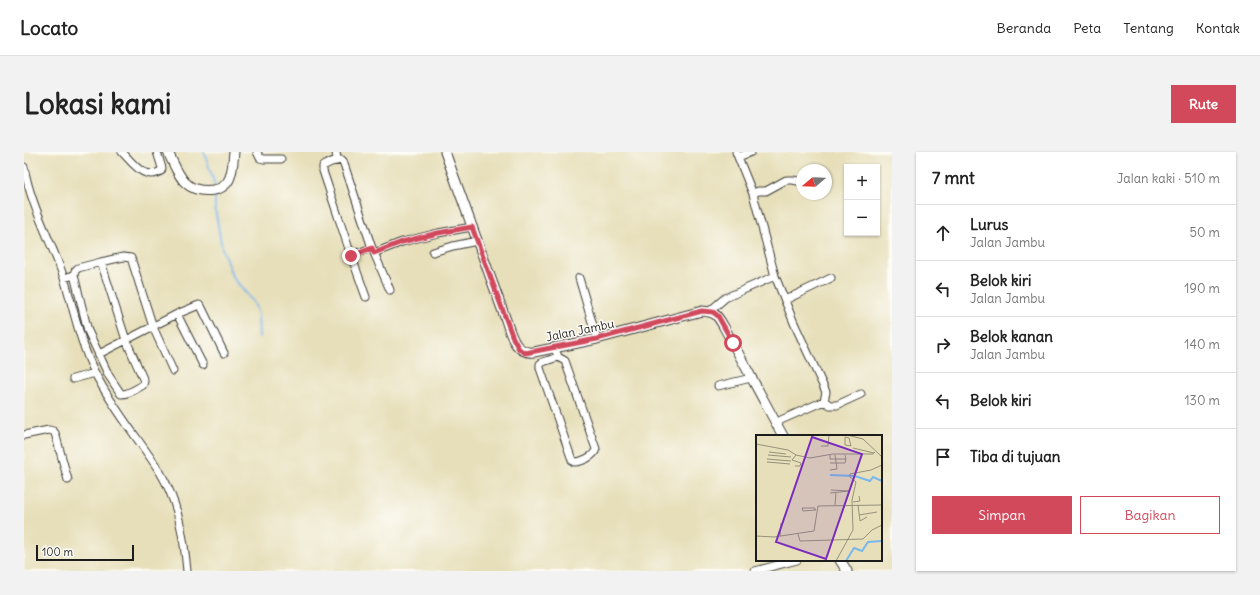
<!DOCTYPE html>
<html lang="id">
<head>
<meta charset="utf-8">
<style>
  body { margin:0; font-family:Delius,sans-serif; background:#f2f2f2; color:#222 }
  .controls { position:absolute; right:12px; top:12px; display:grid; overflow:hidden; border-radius:0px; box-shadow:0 1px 3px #0004 }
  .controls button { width:36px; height:36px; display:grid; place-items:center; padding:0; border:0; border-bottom:1px solid #e0e0e0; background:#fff; color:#222; font:20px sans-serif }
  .compass { position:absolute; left:772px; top:12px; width:36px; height:36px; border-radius:50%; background:#fff; box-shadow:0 1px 3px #0004; rotate:251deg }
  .scale { position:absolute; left:12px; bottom:10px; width:98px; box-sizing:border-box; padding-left:4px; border:2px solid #1c1c1c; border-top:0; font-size:11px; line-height:14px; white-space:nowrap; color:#1c1c1c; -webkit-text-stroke:3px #fdfcf7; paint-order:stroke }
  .stop { position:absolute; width:12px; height:12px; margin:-9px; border:3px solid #d1495b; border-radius:50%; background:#fff }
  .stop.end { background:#d1495b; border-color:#fff; box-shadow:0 1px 4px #0008 }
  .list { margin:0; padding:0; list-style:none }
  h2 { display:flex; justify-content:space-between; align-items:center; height:52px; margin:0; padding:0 16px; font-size:17px }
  h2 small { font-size:13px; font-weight:400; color:#767676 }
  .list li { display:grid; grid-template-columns:26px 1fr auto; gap:12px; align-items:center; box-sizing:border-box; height:56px; padding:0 16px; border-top:1px solid #e0e0e0 }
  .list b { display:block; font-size:15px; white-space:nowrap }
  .list p { margin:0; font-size:13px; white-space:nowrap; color:#767676 }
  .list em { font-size:13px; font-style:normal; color:#767676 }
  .actions { display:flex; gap:8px; padding:12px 16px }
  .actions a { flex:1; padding:9px 0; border:1px solid #d1495b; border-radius:0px; text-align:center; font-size:14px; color:#d1495b }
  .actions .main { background:#d1495b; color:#fff }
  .icon { flex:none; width:22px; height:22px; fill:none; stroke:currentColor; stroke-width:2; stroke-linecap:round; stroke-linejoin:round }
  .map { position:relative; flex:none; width:868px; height:419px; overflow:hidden; border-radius:0px }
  header { display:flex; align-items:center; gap:24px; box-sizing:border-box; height:56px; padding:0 20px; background:#fff; border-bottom:1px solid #e0e0e0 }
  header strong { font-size:19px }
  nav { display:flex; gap:22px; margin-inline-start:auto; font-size:14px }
  .intro { display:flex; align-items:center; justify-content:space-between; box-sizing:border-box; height:96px; padding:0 24px }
  h1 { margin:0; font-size:28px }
  .button { padding:10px 18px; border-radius:0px; background:#d1495b; color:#fff; font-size:14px; font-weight:700 }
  main { display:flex; gap:24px; padding:0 24px }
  aside { flex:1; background:#fff; border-radius:0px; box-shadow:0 1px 3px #0004 }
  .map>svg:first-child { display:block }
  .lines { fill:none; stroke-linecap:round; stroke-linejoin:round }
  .stream { stroke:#78b8ec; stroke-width:2 }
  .minor-casing { stroke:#3a3934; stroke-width:9 }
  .tertiary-casing { stroke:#3a3934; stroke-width:11 }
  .minor { stroke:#fff; stroke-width:7 }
  .tertiary { stroke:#fff; stroke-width:9 }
  .route { stroke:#d1495b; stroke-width:5 }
  .labels { text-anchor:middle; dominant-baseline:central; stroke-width:3; stroke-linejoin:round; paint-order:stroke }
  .street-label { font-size:12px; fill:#1c1c1c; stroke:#fdfcf7 }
  .inset-river { fill:none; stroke:#78b8ec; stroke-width:2 }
  .inset-road { fill:none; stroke:#96917b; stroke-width:1 }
  .view { fill:#7b2cbf; fill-opacity:0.15; stroke:#7b2cbf; stroke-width:2 }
  .inset-edge { fill:none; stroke:#1c1c1c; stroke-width:2 }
</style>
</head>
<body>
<header>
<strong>Locato</strong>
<nav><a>Beranda</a><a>Peta</a><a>Tentang</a><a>Kontak</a></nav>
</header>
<div class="intro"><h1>Lokasi kami</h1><a class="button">Rute</a></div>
<main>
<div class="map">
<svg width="868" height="419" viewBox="0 0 868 419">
  <rect width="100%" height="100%" fill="#fdfcf7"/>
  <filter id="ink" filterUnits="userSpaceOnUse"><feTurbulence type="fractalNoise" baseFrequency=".025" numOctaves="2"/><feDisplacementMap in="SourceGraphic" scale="8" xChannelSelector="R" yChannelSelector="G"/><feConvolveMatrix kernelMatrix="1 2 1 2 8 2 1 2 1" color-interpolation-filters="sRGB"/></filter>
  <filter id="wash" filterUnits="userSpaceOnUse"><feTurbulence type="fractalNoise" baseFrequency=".012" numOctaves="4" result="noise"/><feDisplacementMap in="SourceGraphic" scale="16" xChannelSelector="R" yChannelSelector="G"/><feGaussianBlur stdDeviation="0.9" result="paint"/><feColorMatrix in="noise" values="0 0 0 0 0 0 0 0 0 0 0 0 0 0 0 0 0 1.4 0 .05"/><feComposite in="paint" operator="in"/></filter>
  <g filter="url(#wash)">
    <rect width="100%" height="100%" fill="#e7dfba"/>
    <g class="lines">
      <!-- stream -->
      <path class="stream" d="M180,0L189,27L191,34
        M191,41V57L198,96L208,124L230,151L234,162L235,185"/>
    </g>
  </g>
  <g filter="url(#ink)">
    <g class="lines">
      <!-- minor casing -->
      <g class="minor-casing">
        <path id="minor" d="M98,0C109,11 120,29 137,19L138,16L133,0
          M233,0L236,6L240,7H257
          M312,0L313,8
          M712,0L729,42L751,124L770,171L802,240L800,249L757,268L752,272
          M714,5L727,0
          M0,15C7,54 27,89 40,126C50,158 56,191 71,221C89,257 115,287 136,320C154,350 160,385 163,419
          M729,42L734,39H742L762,28H769L778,30
          M409,100L429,94L453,89
          M350,101L378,90L414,81L448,75
          M327,103L348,96
          M77,110L99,105L107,106L129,175L149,219
          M40,126L50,123L64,179L85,224L97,242C104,243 113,236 119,233L120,229L102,188L77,110L54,116L51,119L50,123
          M555,126L573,187
          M342,145L327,103L299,19V14L307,10L318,8L319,9L348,96L366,138
          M761,148L807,126
          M686,159L701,146L751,124
          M153,162L179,213
          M531,196L534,205L541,209L572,297C570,305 557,310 550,310L548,308L516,216V212L519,210L534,205
          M75,202L153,162L175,153L177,154L200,201
          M49,227L71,221
          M694,234L727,226
          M800,249L806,253H813L837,242
          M0,283L25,278L29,279L31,281L44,328
          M731,419L773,408"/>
      </g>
      <!-- tertiary casing -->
      <g class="tertiary-casing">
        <path id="tertiary" d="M144,0C155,23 160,42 190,38C197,37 204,32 206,25C209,17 209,8 210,0
          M421,0L482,168C487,183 491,202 510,200L573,187L678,159C692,160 693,163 700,175L759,284
          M816,408L823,419"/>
      </g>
      <!-- minor -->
      <use href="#minor" class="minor"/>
      <!-- tertiary -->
      <use href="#tertiary" class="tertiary"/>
    </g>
  </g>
  <g class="lines" filter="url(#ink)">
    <!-- route -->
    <path class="route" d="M327,104L348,96L350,101L378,90L414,81L448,75L489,186L495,197L501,201L573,187L678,159L689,160L694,164L709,191"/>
  </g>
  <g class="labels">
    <!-- street labels -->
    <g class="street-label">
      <text transform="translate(556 178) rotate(-12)">Jalan Jambu</text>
    </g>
  </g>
  <!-- overview -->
  <g transform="translate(732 283)">
    <rect width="126" height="126" fill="#e7dfba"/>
    <path class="inset-river" d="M74,40L99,41L114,46L117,42L126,46M90,126L98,113L106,116L112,107L126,106"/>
    <path class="inset-road" d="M91,0L107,4L126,22M89,2L93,3L95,11L89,10ZM0,9L32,15L40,20L54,23L77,19H117L119,17M65,11H72L73,0M97,13L118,18M13,17L30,19M12,20L35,22M74,20V24H90L89,20M11,24L35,26M11,27L34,29M74,28H89L90,24M39,31H44L45,28L36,25L40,20M74,35L81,34L79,20M74,58L93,56L75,55M97,67L104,66L103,61M79,70L80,57M102,70L104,86L111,82M59,75V73H46L47,76L60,75M103,80L121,77M42,99L44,106L107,104L116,95L126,90M0,101L18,102L58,96L62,71L126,70M24,101L25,88M80,126L97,95L96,65L100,47L94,42V39L115,35L126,30"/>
    <path class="view" d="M56,2L106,19L70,124L20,107Z"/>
    <rect width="126" height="126" class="inset-edge"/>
  </g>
</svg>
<div class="controls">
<button>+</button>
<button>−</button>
</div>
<svg class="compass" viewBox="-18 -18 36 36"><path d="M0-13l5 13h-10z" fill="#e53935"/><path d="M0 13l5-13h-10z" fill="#767676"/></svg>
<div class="scale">100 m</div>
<div class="stop" style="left:709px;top:191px"></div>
<div class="stop end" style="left:327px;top:104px"></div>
</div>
<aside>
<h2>7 mnt<small>Jalan kaki · 510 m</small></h2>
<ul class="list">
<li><svg class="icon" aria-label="ahead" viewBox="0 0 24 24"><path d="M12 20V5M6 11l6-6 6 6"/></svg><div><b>Lurus</b><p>Jalan Jambu</p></div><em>50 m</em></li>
<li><svg class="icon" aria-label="left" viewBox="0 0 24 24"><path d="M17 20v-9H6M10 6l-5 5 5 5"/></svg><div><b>Belok kiri</b><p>Jalan Jambu</p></div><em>190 m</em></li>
<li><svg class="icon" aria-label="right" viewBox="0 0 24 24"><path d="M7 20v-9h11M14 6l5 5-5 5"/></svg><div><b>Belok kanan</b><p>Jalan Jambu</p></div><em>140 m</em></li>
<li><svg class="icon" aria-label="left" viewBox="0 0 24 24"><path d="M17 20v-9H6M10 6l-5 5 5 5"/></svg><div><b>Belok kiri</b></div><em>130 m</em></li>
<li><svg class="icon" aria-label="arrive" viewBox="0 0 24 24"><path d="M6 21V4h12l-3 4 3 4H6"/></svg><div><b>Tiba di tujuan</b></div></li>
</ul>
<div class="actions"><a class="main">Simpan</a><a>Bagikan</a></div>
</aside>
</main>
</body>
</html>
